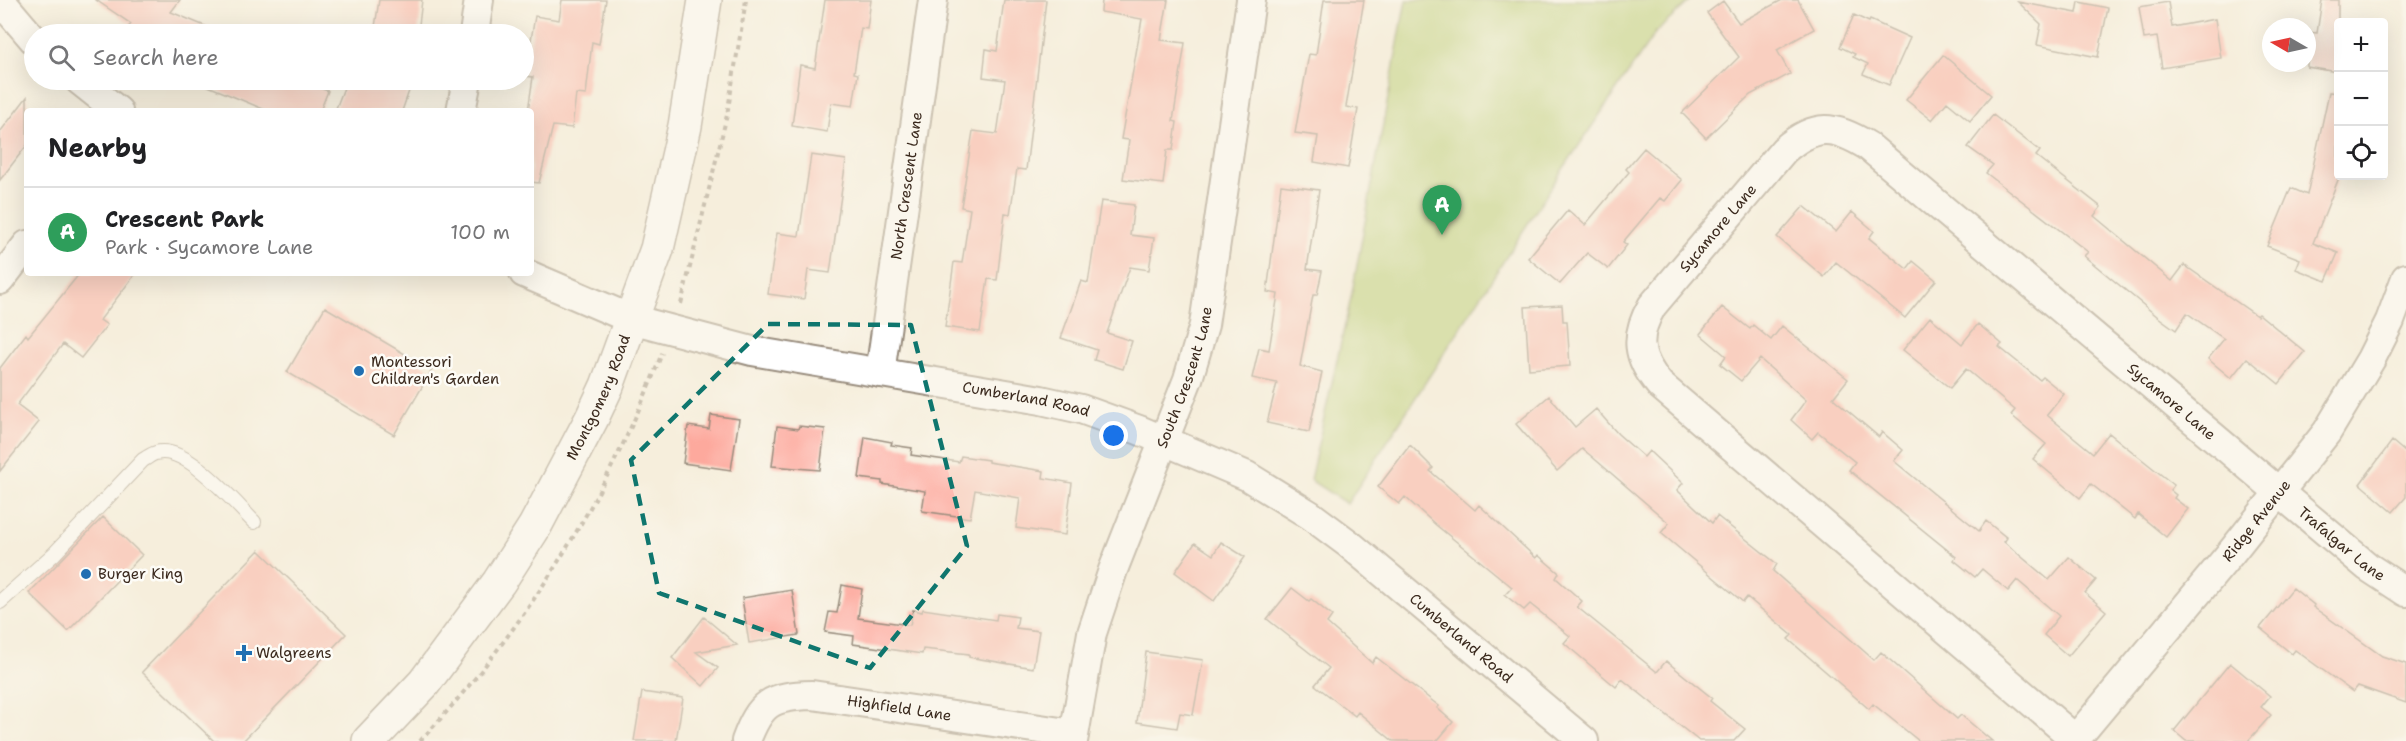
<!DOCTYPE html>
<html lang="en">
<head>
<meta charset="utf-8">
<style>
  body { margin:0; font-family:"Shantell Sans",sans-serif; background:#f6f6f6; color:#202124 }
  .controls { position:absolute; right:18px; top:18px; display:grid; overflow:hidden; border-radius:6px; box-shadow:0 6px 24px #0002 }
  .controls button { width:54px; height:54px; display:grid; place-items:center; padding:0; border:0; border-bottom:2px solid #e0e0e0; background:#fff; color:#202124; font:30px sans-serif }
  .compass { position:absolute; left:2262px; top:18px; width:54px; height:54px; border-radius:50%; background:#fff; box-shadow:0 6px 24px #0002; rotate:279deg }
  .you { position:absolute; left:1114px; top:436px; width:21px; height:21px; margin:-15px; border:4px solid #fff; border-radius:50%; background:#1a73e8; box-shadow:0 0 0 9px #1a73e833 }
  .badge { display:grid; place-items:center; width:39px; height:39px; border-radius:50%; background:#1f6fb2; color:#fff; font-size:20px; font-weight:700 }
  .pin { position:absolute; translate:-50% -50px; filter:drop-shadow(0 2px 3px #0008) }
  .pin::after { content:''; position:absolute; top:32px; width:21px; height:18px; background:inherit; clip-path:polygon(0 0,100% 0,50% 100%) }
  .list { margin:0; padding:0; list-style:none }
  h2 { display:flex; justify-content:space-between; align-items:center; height:78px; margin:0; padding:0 24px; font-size:26px }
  h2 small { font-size:20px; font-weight:400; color:#757577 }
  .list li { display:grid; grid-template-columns:39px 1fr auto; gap:18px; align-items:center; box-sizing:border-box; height:90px; padding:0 24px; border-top:2px solid #e0e0e0 }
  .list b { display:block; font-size:22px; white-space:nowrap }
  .list p { margin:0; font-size:20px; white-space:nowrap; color:#757577 }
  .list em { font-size:20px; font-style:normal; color:#757577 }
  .icon { flex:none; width:33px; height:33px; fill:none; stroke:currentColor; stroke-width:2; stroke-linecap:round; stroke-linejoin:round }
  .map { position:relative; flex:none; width:2406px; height:741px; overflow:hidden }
  .search { position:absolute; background:#fff; box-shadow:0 6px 24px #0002; left:24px; top:24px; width:510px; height:66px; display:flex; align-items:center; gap:15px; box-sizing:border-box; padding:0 21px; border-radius:33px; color:#757577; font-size:22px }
  .panel { position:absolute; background:#fff; box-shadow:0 6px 24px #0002; left:24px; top:108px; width:510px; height:168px; border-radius:6px }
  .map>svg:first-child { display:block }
  .green { fill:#b8ce73; stroke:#7a7c48; stroke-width:1.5 }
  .building { fill:#fda99d }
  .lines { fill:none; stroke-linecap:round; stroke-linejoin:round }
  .service-casing { stroke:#988c7d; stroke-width:16 }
  .minor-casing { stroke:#988c7d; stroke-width:32 }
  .tertiary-casing { stroke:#988c7d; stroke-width:36 }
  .path { stroke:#988c7d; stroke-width:4; stroke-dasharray:4.5 4.5; stroke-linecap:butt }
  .service { stroke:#fff; stroke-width:14 }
  .minor { stroke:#fff; stroke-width:28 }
  .tertiary { stroke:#fff; stroke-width:33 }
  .marked { fill:none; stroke:#0f766e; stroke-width:4.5; stroke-dasharray:12 8; stroke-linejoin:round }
  .poi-dot { fill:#1f6fb2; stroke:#fdfcf7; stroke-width:2 }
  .labels { text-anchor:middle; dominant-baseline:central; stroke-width:5; stroke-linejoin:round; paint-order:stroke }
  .street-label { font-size:15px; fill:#3b2a1e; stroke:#fdfcf7 }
  .poi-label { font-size:15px; fill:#3b2a1e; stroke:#fdfcf7; text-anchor:start }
</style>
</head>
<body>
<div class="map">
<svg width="2406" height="741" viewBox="0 0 2406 741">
  <rect width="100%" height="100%" fill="#fdfcf7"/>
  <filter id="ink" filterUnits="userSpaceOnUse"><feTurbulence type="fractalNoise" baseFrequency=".0167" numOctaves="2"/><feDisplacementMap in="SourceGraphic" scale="12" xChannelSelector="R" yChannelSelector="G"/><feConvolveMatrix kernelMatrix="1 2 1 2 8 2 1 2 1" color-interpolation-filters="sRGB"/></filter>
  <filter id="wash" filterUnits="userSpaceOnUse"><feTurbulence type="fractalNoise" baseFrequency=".008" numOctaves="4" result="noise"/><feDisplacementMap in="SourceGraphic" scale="24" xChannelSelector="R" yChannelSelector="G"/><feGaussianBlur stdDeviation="1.35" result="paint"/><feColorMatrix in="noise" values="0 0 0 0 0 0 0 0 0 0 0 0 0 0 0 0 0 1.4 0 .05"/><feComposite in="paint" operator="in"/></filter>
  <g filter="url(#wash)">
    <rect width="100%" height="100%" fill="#f6eedc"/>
    <!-- green -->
    <path class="green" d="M1406,0H1691L1655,33L1561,172L1347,504L1310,480L1351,298Z"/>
    <g id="blocks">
      <!-- building -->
      <path class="building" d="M96,0H180L171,12L224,34H123L131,24Z
        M379,0H422L418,33L375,27Z
        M562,0H606L599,44L592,42L586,95L576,94L572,128L553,126L539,183L531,182V111H528L533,77L525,76L535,16L559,20Z
        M825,0H871L867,29L861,28L854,73L858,74L853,106L831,103L827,132L792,126L800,65L815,68Z
        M1004,0H1046L1026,170L1017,169L1010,214L1005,213L997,280L988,279L980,332L945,327L954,262L962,263L970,209L961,207L973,131L997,134L1005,80L983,77L986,49L997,51Z
        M1102,0H1168L1161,40L1185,43L1173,121L1177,122L1173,150H1167L1163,184L1123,179L1129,140L1121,139L1142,19L1101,12Z
        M1324,0H1364L1346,107L1358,109L1348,168L1314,162L1318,136L1295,133L1309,54L1316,55Z
        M1782,0H1798L1814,29L1777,50L1790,74L1750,95L1706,138L1682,113L1739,57L1707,13L1723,1L1739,23Z
        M2322,0H2338V72L2307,67V32L2317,33Z
        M2018,2L2077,13L2079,2L2108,8L2098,57L2037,45L2041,24Z
        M2168,2L2172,27L2215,19L2221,58L2162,68L2157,37L2144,39L2139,7Z
        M1854,15L1869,22L1870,20L1910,38L1889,85L1863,74L1868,64L1853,57L1855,54L1840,47Z
        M1943,55L1991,95L1970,121L1947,102L1932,120L1906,100Z
        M347,80H387L410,88L402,111H335Z
        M196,81L297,80L328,91L320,111H268Z
        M2329,92L2338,93V180L2313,243L2338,253L2326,281L2296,269L2300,259L2267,246L2291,188L2307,195Z
        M27,97V145L0,180V132Z
        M1993,115L2040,151L2036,156L2101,207L2094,216L2172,281L2184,265L2257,316L2259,314L2305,352L2279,384L2247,358L2231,378L2208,359L2224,339L2187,313L2176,330L2158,317L2084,256L2088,252L1986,173L1993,165L1968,147Z
        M1644,148L1682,180L1665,201L1660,198L1623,242L1627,245L1608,269L1587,253L1560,284L1528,258L1568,210L1585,225L1629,172L1626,169Z
        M811,155L846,160L830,273L808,270L804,299L768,294L777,233L799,236Z
        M1281,185L1319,190L1307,269L1322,271L1317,295H1313L1300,366L1322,372L1309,432L1267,423L1277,383L1252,378L1259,348L1269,350L1278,294L1267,292Z
        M1101,201L1134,205L1130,235L1154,238L1149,270L1130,267L1107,333L1132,341L1123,369L1094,360L1097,350L1061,338L1081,281L1088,283Z
        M1804,206L1836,232L1852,212L1874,231L1869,238L1907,269L1913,261L1936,280L1905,318L1836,262L1824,277L1777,237Z
        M80,273H136L100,320L107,325L81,358L63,344L17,405L39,422L0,471V368L26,334L28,337Z
        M1562,305L1563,321H1567L1570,366L1529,369L1525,307Z
        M325,307L432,370L394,435L287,372Z
        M1722,307L1750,329L1753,325L1771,340L1782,326L1848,379L1833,398L1879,437L1882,432L1903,450L1894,461L1979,531L1986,521L2007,538L2004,542L2049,580L2069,557L2096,580L2085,593L2106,611L2068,656L2044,635L2059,616L2017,580L2008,591L1982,569L1975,577L1954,560L1956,557L1849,470L1855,462L1818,432L1812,439L1791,420L1806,400L1760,359L1741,381L1720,364L1726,356L1700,334Z
        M1930,317L1962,344L1978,324L2002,344L1999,347L2040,380L2043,377L2064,394L2047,415L2093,453L2109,433L2174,485L2170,490L2176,495L2174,498L2188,509L2166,537L2138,514L2135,519L2091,484L2080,498L2033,459L2046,444L2011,415L2015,410L1966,369L1950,388L1903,350Z
        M1549,396L1575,427L1596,409L1618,434L1644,457L1649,451L1683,483L1677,490L1712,523L1717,516L1777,564L1773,571L1874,660L1881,652L1957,719L1961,715L1992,741H1919L1873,704L1869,709L1788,639L1792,635L1747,597L1743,602L1661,533L1669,523L1590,455L1582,449L1557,471L1516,424Z
        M711,415L739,419L731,470L683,463L688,426L709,429Z
        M777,426L798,429L799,426L825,429L820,470L772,466Z
        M865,437L892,442L891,445L912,448L911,455L959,462L961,456L988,460V462L1044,471L1043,478L1072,483L1065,535L1016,528L1020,498L975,490L970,518L922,511L925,491L882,484V481L859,478Z
        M2392,441L2406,453V497L2393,512L2360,484Z
        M1410,445L1433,468L1430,471L1475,510L1479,505L1536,558L1538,555L1559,573L1556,578L1582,601L1577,607L1657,672L1666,661L1712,698L1710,701L1745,729L1734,741H1699L1622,679L1616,687L1564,643L1570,636L1530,604L1524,610L1505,595L1512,587L1436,525L1405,497L1399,504L1378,487Z
        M103,517L142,555L68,631L29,593Z
        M1221,542L1245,557L1214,601L1175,572L1195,543L1213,555Z
        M259,550L346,634L243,741H214L142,672Z
        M842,585L862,589L858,618L910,625L913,610L922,612L923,609L996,620L997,614L1018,617L1016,628L1039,631L1033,668L969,657V654L923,649L922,654L853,644L854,636L825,632L829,612L837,613Z
        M1292,588L1309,601L1311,599L1332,616L1327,623L1372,663L1376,657L1439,706L1437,708L1453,722L1437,741H1393L1358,712L1355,716L1315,685L1329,668L1267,619Z
        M2293,588L2314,605L2313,607L2382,656L2406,664V703L2358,686L2353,692L2295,650L2292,654L2260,628Z
        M792,590L799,635L749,643L742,598Z
        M704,617L737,645L696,652L718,668L703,686L672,658Z
        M1146,652L1203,660L1193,715L1180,713L1177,728L1137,722Z
        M2230,663L2270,696L2261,707L2271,715L2248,741H2186L2174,731Z
        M642,692L683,698L676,741H634Z"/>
    </g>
  </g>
  <g filter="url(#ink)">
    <use href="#blocks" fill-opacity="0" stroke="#988c7d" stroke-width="1.5"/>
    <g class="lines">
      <!-- service casing -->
      <g class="service-casing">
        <path id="service" d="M0,602L54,554L143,460C147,458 151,454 156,453C186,444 234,502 254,522"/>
      </g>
      <!-- minor casing -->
      <g class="minor-casing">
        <g id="minor">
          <path d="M0,0L34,40"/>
          <path d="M474,34L479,0"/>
          <path d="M79,80L118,111"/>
          <path d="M461,111L467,80"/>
          <path id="s1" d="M524,273L631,319L752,351L1041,400L1081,409L1139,430L1247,476L1310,515L1349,544L1584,741"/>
          <path d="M0,280L27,245"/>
          <path id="s2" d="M880,373L933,0"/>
          <path id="s3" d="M2075,739L1660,385C1637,358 1634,337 1652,306L1784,150C1815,123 1834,125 1868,146L2368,567L2406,592"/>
          <path id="s4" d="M746,741C760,703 771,696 812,695L1074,734"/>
          <path id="s5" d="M1073,741L1092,633L1113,570L1188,379L1204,325L1251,0"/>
          <path id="s6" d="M2074,741L2230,554L2327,432L2371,359L2390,321L2406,278"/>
        </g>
      </g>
      <!-- tertiary casing -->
      <g class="tertiary-casing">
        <g id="tertiary">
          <path id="s7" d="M369,741L424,683L499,582L535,526L592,418L607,386L657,249L685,126L705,0"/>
        </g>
      </g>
      <!-- path -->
      <path class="path" d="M681,304L727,115L746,0
        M420,741C525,630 608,495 662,353"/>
      <!-- service -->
      <use href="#service" class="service"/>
      <!-- minor -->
      <use href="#minor" class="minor"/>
      <!-- tertiary -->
      <use href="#tertiary" class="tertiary"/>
    </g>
  </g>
  <!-- marked area -->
  <path d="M0 0H2406V741H0ZM768,324L911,325L967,546L870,668L659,593L631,460Z" fill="#f6eedc" fill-opacity=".55" fill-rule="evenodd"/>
  <path class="marked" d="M768,324L911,325L967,546L870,668L659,593L631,460Z"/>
  <!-- markers -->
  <g class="poi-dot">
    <circle cx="359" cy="371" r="6"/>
    <circle cx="86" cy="574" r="6"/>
    <path d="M241 644h6v6h6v6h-6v6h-6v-6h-6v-6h6z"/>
  </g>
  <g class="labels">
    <!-- street labels -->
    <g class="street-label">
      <text stroke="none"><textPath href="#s2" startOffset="189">North Crescent Lane</textPath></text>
      <text stroke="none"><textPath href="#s3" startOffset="734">Sycamore Lane</textPath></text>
      <text stroke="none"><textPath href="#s5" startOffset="382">South Crescent Lane</textPath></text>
      <text stroke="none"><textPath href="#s7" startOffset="416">Montgomery Road</textPath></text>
      <text stroke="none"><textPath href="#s1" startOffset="520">Cumberland Road</textPath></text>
      <text stroke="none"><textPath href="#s3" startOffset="1326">Sycamore Lane</textPath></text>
      <text stroke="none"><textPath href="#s6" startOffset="286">Ridge Avenue</textPath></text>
      <text stroke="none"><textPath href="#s3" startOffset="1548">Trafalgar Lane</textPath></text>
      <text stroke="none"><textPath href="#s1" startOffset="1024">Cumberland Road</textPath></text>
      <text stroke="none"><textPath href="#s4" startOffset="177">Highfield Lane</textPath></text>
    </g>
    <!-- poi labels -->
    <g class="poi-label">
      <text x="371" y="362">Montessori<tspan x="371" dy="17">Children's Garden</tspan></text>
      <text x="98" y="574">Burger King</text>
      <text x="256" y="653">Walgreens</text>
    </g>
  </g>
</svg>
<div class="controls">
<button>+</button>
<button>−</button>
<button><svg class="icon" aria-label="locate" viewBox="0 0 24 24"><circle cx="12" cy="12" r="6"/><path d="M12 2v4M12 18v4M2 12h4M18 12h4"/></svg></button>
</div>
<svg class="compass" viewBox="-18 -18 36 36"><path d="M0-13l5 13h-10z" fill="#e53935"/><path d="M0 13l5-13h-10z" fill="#757577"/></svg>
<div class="you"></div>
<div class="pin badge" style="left:1442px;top:235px;background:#2e9e5b">A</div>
<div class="search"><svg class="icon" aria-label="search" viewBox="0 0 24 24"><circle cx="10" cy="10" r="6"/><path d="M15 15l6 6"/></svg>Search here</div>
<section class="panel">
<h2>Nearby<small></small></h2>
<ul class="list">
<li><span class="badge" style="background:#2e9e5b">A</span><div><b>Crescent Park</b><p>Park · Sycamore Lane</p></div><em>100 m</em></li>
</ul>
</section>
</div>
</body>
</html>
